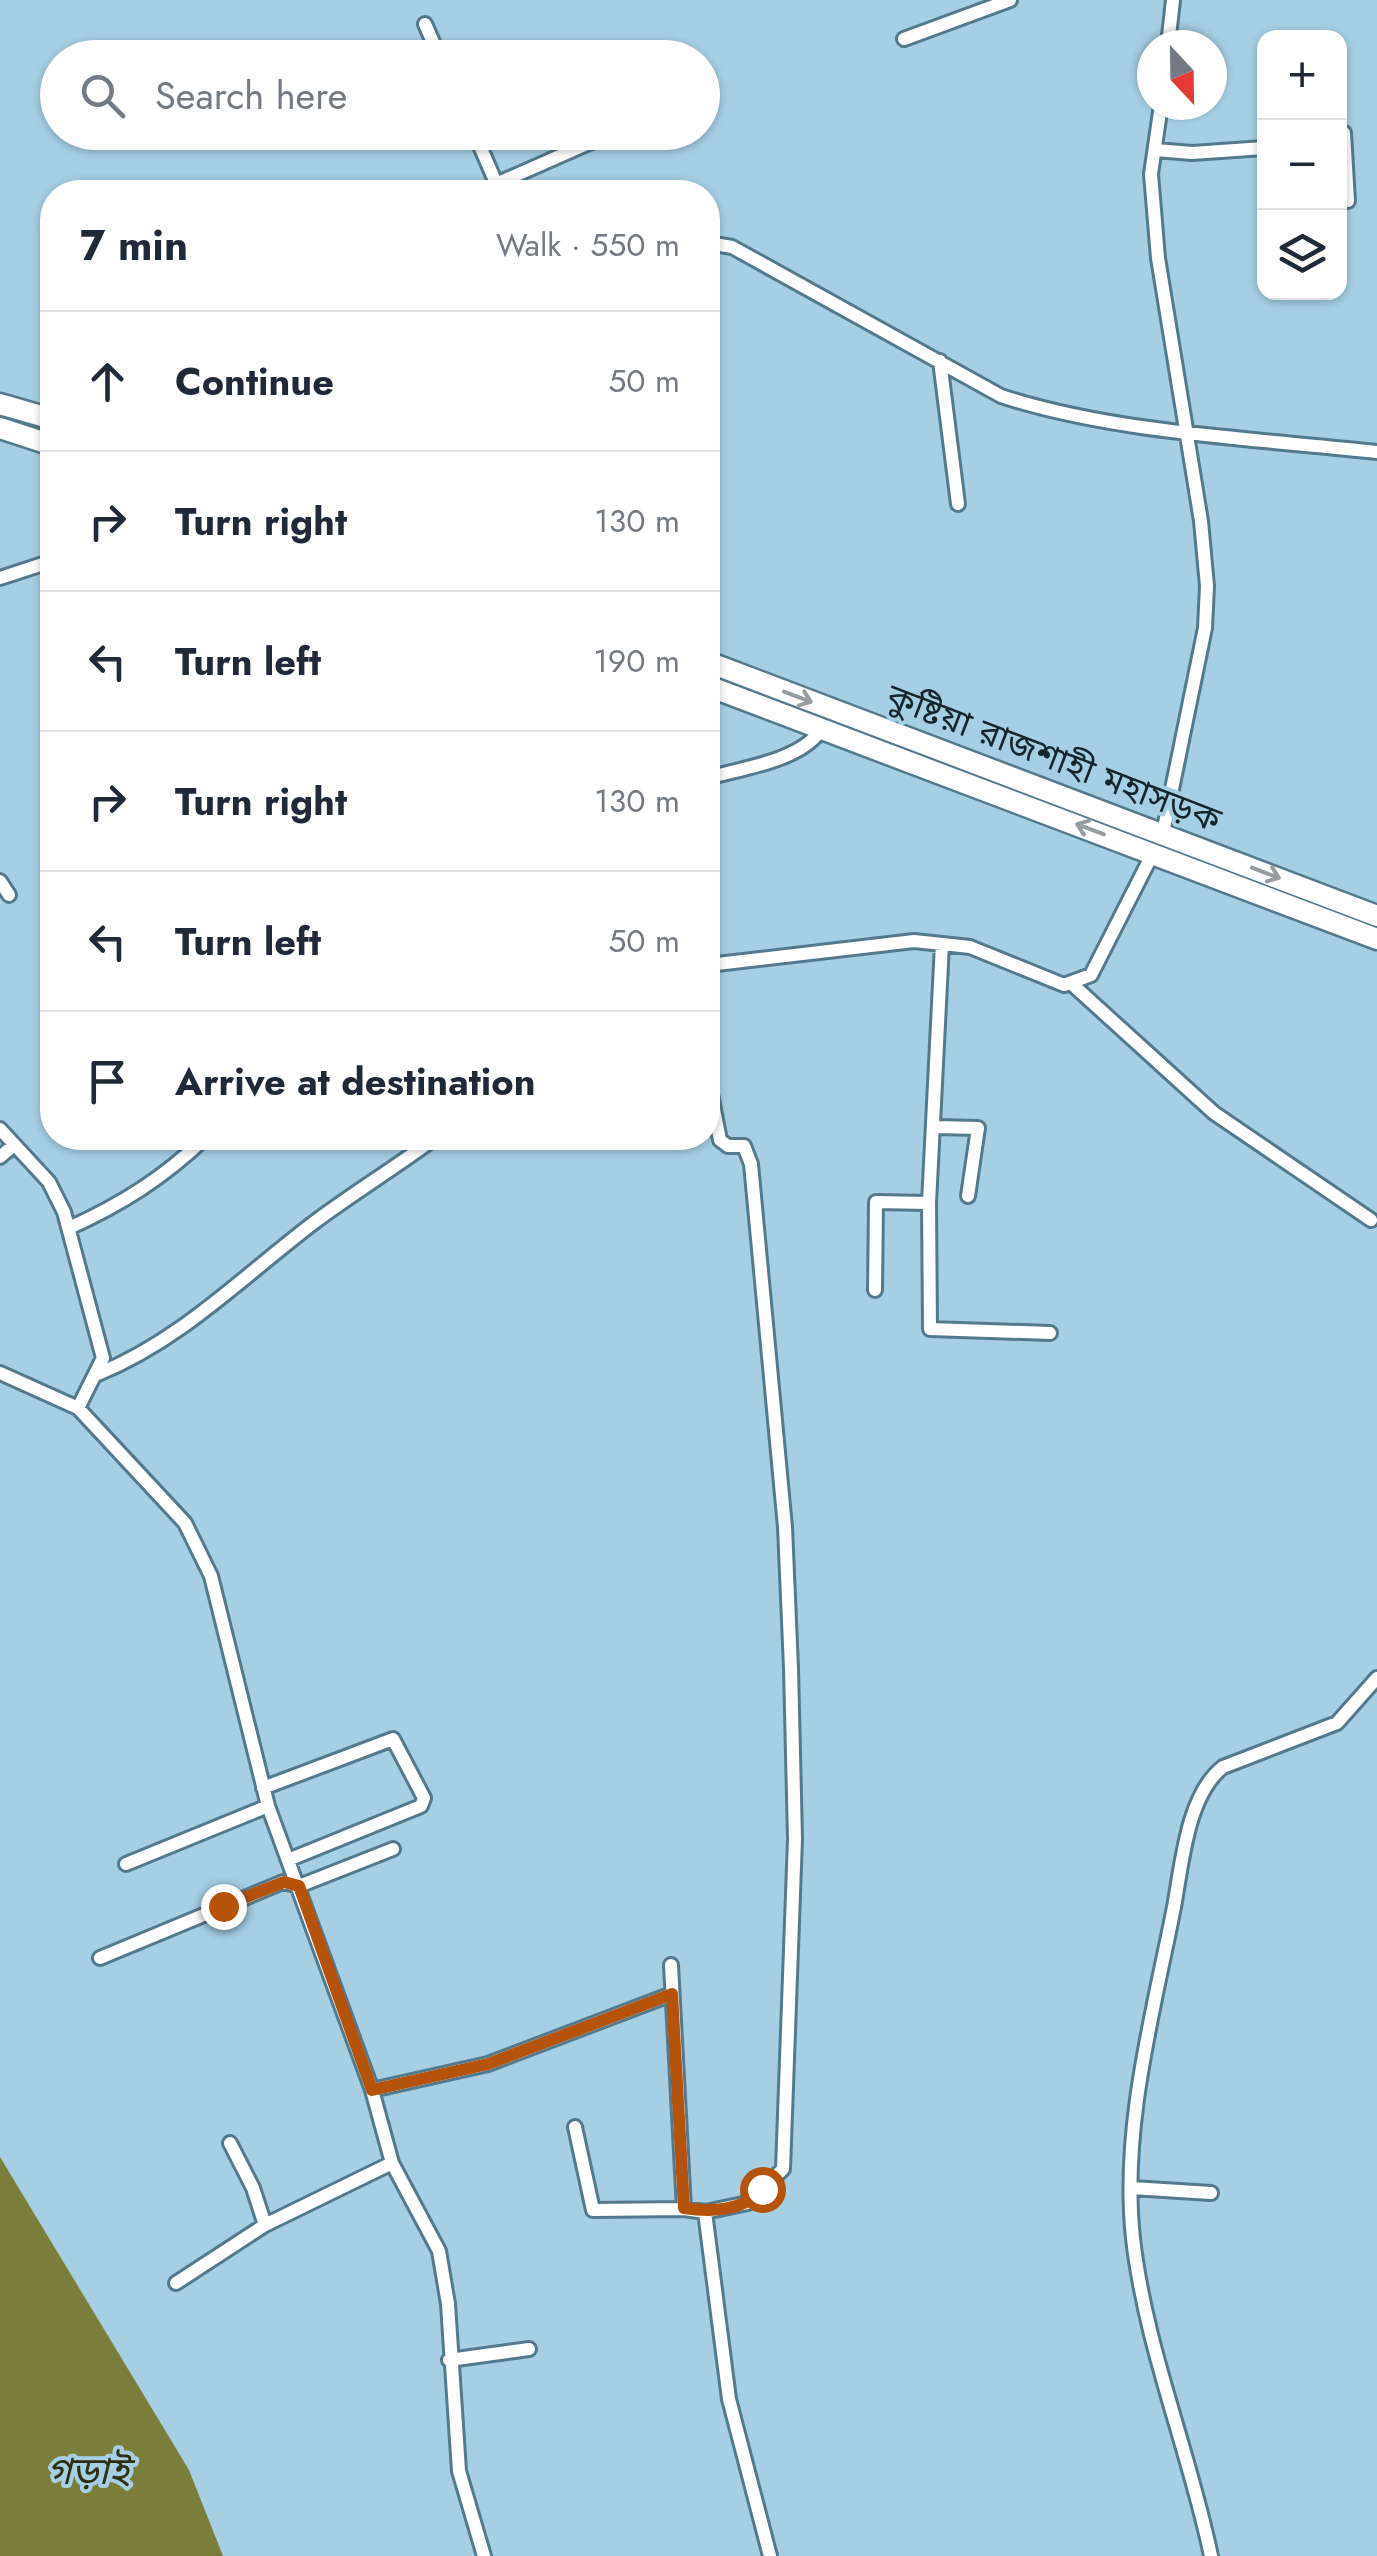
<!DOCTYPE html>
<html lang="en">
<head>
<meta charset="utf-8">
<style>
  body { margin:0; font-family:Jost,"Noto Sans Bengali",sans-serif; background:#f6f6f7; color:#1f2937 }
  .controls { position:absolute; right:30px; top:30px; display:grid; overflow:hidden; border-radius:20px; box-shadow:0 2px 8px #0004 }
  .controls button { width:90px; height:90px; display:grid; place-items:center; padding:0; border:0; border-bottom:2px solid #e0e1e3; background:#fff; color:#1f2937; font:50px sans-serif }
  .compass { position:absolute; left:1137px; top:30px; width:90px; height:90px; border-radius:50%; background:#fff; box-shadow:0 2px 8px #0004; rotate:158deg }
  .stop { position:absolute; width:30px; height:30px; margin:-22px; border:8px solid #b45309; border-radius:50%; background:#fff }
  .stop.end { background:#b45309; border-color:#fff; box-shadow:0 2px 10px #0008 }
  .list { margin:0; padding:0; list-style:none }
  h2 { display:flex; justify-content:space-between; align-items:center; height:130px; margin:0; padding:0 40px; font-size:42px }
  h2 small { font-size:32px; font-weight:400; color:#747a83 }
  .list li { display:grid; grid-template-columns:65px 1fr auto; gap:30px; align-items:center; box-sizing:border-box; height:140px; padding:0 40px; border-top:2px solid #e0e1e3 }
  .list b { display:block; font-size:38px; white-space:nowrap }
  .list em { font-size:32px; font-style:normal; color:#747a83 }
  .icon { flex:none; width:55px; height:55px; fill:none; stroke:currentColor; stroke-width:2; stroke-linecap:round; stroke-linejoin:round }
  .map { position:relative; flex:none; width:1377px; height:2556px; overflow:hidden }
  .search { position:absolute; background:#fff; box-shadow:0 2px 8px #0004; left:40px; top:40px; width:680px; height:110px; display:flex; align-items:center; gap:25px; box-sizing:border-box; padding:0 35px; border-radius:55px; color:#747a83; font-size:38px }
  .panel { position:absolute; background:#fff; box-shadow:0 2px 8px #0004; left:40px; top:180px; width:680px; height:970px; border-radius:40px }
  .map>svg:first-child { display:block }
  .water { fill:#7b7e3a }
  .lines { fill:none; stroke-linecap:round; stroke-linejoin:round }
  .minor-casing { stroke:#53798d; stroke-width:18 }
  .trunk-casing { stroke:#53798d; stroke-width:25 }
  .minor { stroke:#fff; stroke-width:12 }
  .trunk { stroke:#fff; stroke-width:20 }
  .oneway { stroke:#969da0 }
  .route { stroke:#b45309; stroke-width:12 }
  .labels { text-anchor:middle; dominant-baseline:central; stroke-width:8; stroke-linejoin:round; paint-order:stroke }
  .street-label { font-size:35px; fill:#15252d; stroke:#a6cfe4 }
  .water-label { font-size:38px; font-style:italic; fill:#2e2f10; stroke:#a6cfe4 }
</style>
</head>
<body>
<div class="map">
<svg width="1377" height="2556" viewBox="0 0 1377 2556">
  <rect width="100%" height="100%" fill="#a6cfe4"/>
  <!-- water -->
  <path class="water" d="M0,2157L189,2470L223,2556H0Z"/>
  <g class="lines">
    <!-- minor casing -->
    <g class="minor-casing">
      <path id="minor" d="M425,24L440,58
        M904,39L1010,0
        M1168,45L1173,0
        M1161,105L1151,174L1158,258L1201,521L1207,586L1205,628L1163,833
        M474,132L499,190
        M1340,132L1344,133L1348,201
        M1156,150L1192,153L1264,148
        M478,192L614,132
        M708,243L732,247L1001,396C1114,433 1258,439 1377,452
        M940,361L958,504
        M0,578L52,561
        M708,778C742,768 799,761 820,731
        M0,881L9,895
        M942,944L929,1203L930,1329L1050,1333
        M708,965L914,941L970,947L1064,985L1091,975L1153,853
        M1073,985L1214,1113L1371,1220
        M935,1127L978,1128L968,1196
        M0,1129L49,1182L64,1212L103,1358L78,1408L185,1523L211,1576L268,1806L372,2090L392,2163L439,2251L448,2304L459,2471L484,2556
        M0,1157L14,1145
        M69,1228C122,1204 163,1178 205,1138
        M875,1290L876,1202L929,1203
        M0,1373L78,1408
        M98,1374C183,1339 243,1276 316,1221C355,1192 396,1167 435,1138
        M263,1788L393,1739L424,1798L421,1806L288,1860
        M126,1864L268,1806
        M100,1958L283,1882L299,1886L393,1849
        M671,1965L684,2209L705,2212L729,2399L770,2556
        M372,2090L488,2064L672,1994
        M575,2127L593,2210L684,2209
        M230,2143L253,2188L265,2225
        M1132,2188L1211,2193
        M705,2212L748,2203L783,2169L795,1839L791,1668L785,1527L751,1164L744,1146H728L720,1140L708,1079
        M176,2283L265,2225L392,2163
        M449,2360L529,2349
        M1211,2556C1189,2450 1145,2346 1133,2238C1121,2129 1153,2014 1174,1907C1182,1864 1187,1795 1223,1767L1337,1723L1377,1678"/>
    </g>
    <!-- trunk casing -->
    <g class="trunk-casing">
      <path id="trunk" d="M0,404L52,419
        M0,428L52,445
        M708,662L1377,916
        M708,686L1377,939"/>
    </g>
    <!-- minor -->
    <use href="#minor" class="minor"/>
    <!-- trunk -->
    <use href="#trunk" class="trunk"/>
  </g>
  <!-- one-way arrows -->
  <defs><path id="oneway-shaft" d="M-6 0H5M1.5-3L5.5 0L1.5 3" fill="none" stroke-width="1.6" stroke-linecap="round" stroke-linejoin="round" transform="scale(2.5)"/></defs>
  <g class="oneway">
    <use href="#oneway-shaft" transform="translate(798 697) rotate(21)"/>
    <use href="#oneway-shaft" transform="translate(1090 829) rotate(-159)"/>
    <use href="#oneway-shaft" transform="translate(1266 873) rotate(21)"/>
  </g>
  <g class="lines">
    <!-- route -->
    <path class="route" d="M223,1906L284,1882L299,1886L372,2090L488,2064L672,1994L684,2208C711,2212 744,2211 762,2189"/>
  </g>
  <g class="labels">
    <!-- street labels -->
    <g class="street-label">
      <text transform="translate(1054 758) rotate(21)">কুষ্টিয়া রাজশাহী মহাসড়ক</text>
    </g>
    <!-- water labels -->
    <g class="water-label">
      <text x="88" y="2470">গড়াই</text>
    </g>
  </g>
</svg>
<div class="controls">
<button>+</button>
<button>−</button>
<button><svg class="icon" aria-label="layers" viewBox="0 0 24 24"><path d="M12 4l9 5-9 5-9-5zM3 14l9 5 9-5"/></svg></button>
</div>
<svg class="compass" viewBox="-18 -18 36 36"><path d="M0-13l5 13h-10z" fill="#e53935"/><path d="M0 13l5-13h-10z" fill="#747a83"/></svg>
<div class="stop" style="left:762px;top:2189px"></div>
<div class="stop end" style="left:223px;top:1906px"></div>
<div class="search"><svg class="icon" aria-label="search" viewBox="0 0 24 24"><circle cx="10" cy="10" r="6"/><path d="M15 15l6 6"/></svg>Search here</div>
<section class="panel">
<h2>7 min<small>Walk · 550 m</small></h2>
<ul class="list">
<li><svg class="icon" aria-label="ahead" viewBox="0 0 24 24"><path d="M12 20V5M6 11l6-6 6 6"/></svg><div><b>Continue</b></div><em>50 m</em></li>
<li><svg class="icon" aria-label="right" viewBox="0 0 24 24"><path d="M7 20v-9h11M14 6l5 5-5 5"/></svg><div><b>Turn right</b></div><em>130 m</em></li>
<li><svg class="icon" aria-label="left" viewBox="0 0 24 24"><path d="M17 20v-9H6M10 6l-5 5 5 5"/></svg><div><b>Turn left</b></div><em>190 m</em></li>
<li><svg class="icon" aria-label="right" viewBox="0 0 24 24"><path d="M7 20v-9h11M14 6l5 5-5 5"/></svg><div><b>Turn right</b></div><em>130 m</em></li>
<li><svg class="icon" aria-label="left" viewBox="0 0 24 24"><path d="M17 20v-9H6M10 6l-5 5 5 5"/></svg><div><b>Turn left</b></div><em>50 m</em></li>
<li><svg class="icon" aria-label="arrive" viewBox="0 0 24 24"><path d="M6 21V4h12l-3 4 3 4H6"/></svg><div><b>Arrive at destination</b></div></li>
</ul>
</section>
</div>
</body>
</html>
